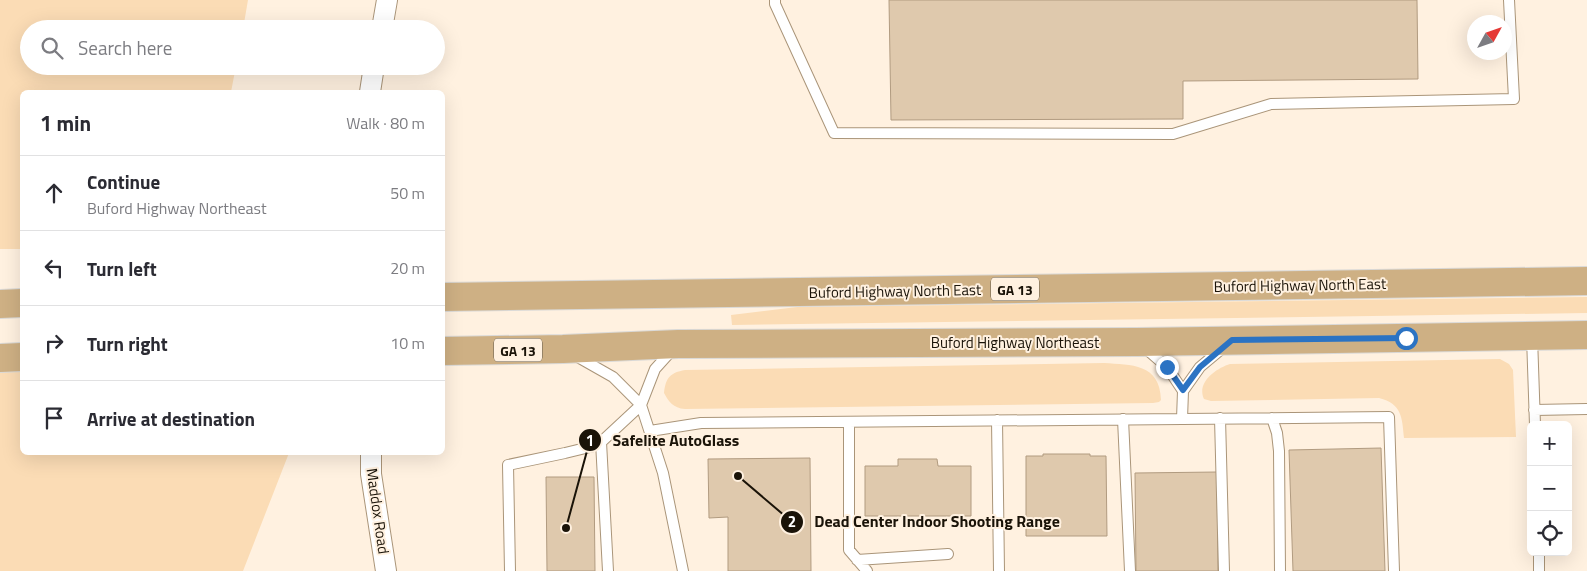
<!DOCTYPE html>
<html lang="en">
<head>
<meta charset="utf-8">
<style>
  body { margin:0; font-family:"Titillium Web",sans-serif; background:#f2f2f3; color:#2b2b33 }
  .controls { position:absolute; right:15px; bottom:15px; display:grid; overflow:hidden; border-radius:8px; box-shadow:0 5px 20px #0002 }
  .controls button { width:45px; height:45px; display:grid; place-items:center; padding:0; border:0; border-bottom:1px solid #e1e1e2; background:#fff; color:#2b2b33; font:25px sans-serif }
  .compass { position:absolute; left:1467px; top:15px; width:45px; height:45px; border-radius:50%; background:#fff; box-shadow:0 5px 20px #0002; rotate:50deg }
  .stop { position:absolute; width:15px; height:15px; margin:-11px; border:4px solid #2b73c3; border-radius:50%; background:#fff }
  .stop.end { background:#2b73c3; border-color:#fff; box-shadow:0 1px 5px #0008 }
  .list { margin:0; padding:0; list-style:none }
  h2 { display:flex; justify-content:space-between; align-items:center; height:65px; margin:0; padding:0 20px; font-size:21px }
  h2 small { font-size:16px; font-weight:400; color:#7c7c81 }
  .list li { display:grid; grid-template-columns:32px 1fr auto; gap:15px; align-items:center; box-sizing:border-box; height:75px; padding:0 20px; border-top:1px solid #e1e1e2 }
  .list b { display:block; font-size:19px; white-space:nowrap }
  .list p { margin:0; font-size:16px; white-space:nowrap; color:#7c7c81 }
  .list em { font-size:16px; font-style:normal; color:#7c7c81 }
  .icon { flex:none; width:28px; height:28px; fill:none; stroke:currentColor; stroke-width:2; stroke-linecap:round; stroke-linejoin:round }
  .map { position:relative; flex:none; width:1587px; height:571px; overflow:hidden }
  .search { position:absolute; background:#fff; box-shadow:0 5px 20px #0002; left:20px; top:20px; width:425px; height:55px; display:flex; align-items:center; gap:12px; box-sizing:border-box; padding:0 18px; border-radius:28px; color:#7c7c81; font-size:19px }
  .panel { position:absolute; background:#fff; box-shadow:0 5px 20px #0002; left:20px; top:90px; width:425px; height:365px; border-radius:8px }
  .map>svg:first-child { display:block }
  .green { fill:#fbdcb5 }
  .building { fill:#dfc9ad; stroke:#b19b80 }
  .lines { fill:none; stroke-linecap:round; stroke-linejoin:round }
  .lane-casing { stroke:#aa9579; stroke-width:12 }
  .street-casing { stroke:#aa9579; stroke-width:22 }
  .primary-casing { stroke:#dad9d7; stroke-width:30 }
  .lane { stroke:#fff; stroke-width:10 }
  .street { stroke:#fff; stroke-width:20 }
  .primary { stroke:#ceb084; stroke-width:28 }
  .route { stroke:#2b73c3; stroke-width:6 }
  .labels { text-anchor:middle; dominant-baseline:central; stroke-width:4; stroke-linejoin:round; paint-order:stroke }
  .shield { fill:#fff1e0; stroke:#5f5649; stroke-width:1 }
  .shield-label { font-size:14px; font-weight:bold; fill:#1a1308 }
  .street-label { font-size:15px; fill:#1a1308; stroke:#fff1e0 }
  .leader { fill:none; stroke:#1a1308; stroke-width:2 }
  .callout-dot { fill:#1a1308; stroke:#fff1e0; stroke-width:2 }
  .mark-label { font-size:15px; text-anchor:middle; font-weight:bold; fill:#fff }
  .callout-label { font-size:16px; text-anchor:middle; font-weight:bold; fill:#1a1308; stroke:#fff1e0; stroke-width:4; stroke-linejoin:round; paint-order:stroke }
</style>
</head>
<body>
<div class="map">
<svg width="1587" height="571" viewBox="0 0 1587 571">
  <rect width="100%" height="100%" fill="#fff1e0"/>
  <!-- green -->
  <path class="green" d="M0,0H248L243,29H29V66H236L231,92H22V249H0Z
    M1587,297V313L732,325L731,315L797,307Z
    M1500,359L1509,364L1513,370L1516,437L1404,438C1402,417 1402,404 1379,398L1211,401L1204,399C1196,382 1217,368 1230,364Z
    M1104,363C1131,365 1160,363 1161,400L1159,402L1153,403L685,409C673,408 669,402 664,393C666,377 670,373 685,370Z
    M0,371H22V452L289,453L243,571H0Z"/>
  <!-- building -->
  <path class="building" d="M889,0H1417L1418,79L1183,81V119L891,120Z
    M1381,448L1385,571H1293L1289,450Z
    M1043,454H1090V456H1106L1107,536H1026V456H1043Z
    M810,458L811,571H728V517L709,518L708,459Z
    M898,459H937L938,466H971V516H865V466H898Z
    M1217,472L1218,571H1136L1135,473Z
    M546,477H594L595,571H547Z"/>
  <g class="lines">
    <!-- lane casing -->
    <g class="lane-casing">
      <path id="lane" d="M775,0V4L834,133L1173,134L1271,104L1514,99L1509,0
        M1532,337L1535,425
        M1144,347L1167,367L1183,391
        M576,356L613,377L641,405L663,473L683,571
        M1534,410L1587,409
        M1220,418L1224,571
        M1272,418L1277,433L1279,451L1280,571
        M1123,419L1130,571
        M1182,419L1389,417L1394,571
        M997,420L999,571
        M849,422V550L867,571
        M650,431L701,423L1182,419L1183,391L1200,367L1224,347
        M601,442L608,571
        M1539,552V571
        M857,560L948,554
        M510,571L508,465L565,453L598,445L641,405L655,369L674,348"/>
    </g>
    <!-- street casing -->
    <g class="street-casing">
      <path id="street" d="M382,29L387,0
        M370,92L374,66
        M371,452V474L386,571"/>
    </g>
    <!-- primary casing -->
    <g class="primary-casing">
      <path id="primary" d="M442,297L1587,281
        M0,304L22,303
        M442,351L563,349L678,344L1137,342L1587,335
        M0,358L22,357"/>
    </g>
    <!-- lane -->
    <use href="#lane" class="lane"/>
    <!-- street -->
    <use href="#street" class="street"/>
    <!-- primary -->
    <use href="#primary" class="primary"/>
  </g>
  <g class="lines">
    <!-- route -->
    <path class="route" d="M1167,367L1183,390L1200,367L1232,340L1406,338"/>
  </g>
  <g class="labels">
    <!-- shield labels -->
    <g class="shield">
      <rect x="991" y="277.5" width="48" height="23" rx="4"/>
      <rect x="494" y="338.5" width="48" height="23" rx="4"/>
    </g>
    <g class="shield-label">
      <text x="1015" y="289">GA 13</text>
      <text x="518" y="350">GA 13</text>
    </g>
    <!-- street labels -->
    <g class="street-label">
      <text transform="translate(1300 285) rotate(-1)">Buford Highway North East</text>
      <text transform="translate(895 291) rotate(-1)">Buford Highway North East</text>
      <text x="1015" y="342">Buford Highway Northeast</text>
      <text transform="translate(378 511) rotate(82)">Maddox Road</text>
    </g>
  </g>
  <!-- callouts -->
  <path class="leader" d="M566 528L590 440M738 476L792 522"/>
  <g class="callout-dot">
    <circle cx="566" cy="528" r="5"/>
    <circle cx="738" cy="476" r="5"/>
    <circle cx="590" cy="440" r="12"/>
    <circle cx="792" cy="522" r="12"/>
  </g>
  <g class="mark-label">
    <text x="590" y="446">1</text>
    <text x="792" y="527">2</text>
  </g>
  <g class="callout-label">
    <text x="676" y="446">Safelite AutoGlass</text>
    <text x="937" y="527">Dead Center Indoor Shooting Range</text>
  </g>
</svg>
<div class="controls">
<button>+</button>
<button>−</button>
<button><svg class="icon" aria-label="locate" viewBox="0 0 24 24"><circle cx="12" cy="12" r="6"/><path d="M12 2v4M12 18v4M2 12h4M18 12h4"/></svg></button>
</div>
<svg class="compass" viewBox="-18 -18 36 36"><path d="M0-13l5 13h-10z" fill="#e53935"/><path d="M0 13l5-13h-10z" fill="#7c7c81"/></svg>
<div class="stop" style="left:1406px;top:338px"></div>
<div class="stop end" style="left:1167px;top:367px"></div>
<div class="search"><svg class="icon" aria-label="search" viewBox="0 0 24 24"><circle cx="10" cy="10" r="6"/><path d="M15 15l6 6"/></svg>Search here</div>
<section class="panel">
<h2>1 min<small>Walk · 80 m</small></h2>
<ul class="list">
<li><svg class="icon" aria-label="ahead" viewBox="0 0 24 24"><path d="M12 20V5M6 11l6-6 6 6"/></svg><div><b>Continue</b><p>Buford Highway Northeast</p></div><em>50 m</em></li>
<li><svg class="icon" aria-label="left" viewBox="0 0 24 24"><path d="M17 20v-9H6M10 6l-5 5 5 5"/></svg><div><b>Turn left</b></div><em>20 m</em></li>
<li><svg class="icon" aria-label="right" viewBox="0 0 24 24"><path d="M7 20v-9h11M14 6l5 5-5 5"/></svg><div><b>Turn right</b></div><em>10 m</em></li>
<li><svg class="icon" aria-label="arrive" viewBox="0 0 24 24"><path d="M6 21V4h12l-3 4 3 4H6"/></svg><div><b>Arrive at destination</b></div></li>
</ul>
</section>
</div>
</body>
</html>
